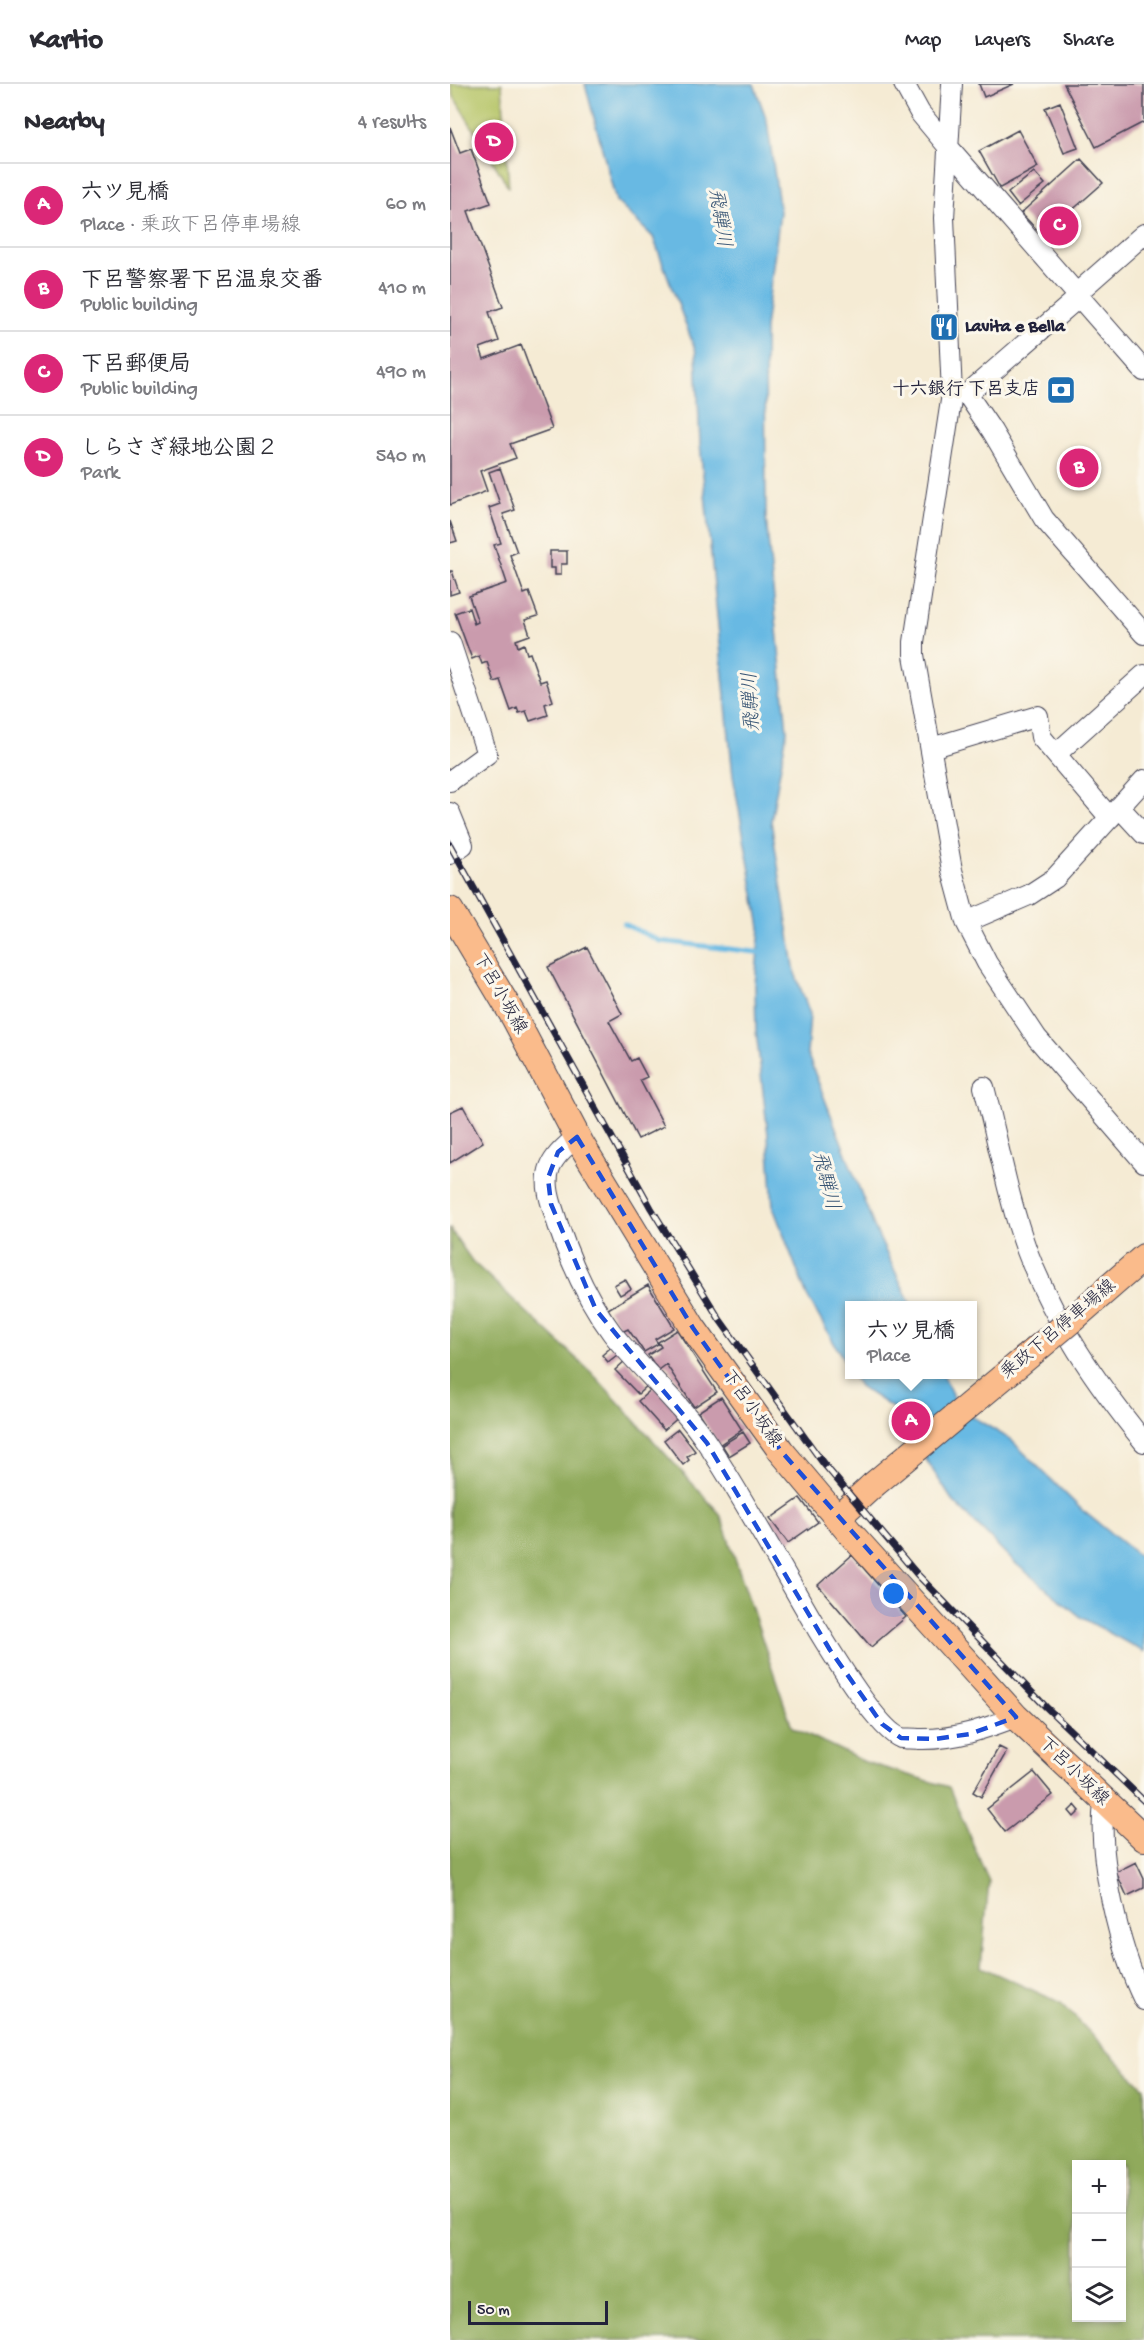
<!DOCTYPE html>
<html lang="en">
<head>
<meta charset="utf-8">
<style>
  body { margin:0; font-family:"Gochi Hand","Klee One",sans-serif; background:#f2f2f3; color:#2b2b33 }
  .controls { position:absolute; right:18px; bottom:18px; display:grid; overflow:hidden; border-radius:0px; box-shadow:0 3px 9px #0003 }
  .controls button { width:54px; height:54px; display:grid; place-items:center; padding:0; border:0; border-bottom:2px solid #e1e1e2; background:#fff; color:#2b2b33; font:30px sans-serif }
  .scale { position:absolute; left:18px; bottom:15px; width:140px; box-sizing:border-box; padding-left:6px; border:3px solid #22223b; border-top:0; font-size:16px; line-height:21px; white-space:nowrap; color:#22223b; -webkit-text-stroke:4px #fbf7ec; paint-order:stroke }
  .you { position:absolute; left:444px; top:1510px; width:21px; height:21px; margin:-15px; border:4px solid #fff; border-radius:50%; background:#1a73e8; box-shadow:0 0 0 9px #1a73e833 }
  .badge { display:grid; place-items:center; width:39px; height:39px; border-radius:50%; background:#db2777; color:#fff; font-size:20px; font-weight:700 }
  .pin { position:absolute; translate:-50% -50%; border:3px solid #fff; box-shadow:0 2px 6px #0006 }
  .popup { position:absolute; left:395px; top:1217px; width:132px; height:78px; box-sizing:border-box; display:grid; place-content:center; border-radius:0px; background:#fff; filter:drop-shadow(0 2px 4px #0005); font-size:20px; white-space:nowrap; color:#7c7c81 }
  .popup b { font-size:22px; color:#2b2b33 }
  .popup::after { content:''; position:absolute; left:50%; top:100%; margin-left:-12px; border:12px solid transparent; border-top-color:#fff }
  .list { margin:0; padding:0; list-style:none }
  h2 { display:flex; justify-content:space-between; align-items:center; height:78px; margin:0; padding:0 24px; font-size:26px }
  h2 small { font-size:20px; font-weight:400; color:#7c7c81 }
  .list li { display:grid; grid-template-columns:39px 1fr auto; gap:18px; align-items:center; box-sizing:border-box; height:84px; padding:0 24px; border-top:2px solid #e1e1e2 }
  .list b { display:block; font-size:22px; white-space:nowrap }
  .list p { margin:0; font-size:20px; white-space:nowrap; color:#7c7c81 }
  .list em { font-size:20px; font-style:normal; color:#7c7c81 }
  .icon { flex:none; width:33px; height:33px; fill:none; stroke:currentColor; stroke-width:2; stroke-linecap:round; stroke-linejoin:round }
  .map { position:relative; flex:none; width:694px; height:2256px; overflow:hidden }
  header { display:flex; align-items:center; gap:36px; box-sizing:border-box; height:84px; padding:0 30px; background:#fff; border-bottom:2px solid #e1e1e2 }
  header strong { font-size:28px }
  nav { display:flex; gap:33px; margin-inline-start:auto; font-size:21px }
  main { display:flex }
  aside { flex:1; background:#fff }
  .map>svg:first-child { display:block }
  .green { fill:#b6c567; stroke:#6c7451; stroke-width:1.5 }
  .forest { fill:#90aa5c; stroke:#59664c; stroke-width:1.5; fill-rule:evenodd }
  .water { fill:#68b9e3; stroke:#456e8f; stroke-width:1.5 }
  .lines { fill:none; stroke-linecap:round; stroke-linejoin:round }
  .stream { stroke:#68b9e3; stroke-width:5 }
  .building { fill:#ca9bad }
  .minor-casing { stroke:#424052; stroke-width:22 }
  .major-casing { stroke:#424052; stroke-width:28 }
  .minor { stroke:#fff; stroke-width:20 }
  .major { stroke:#fabb8b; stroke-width:26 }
  .rail-casing { stroke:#22223b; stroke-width:7 }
  .rail { stroke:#fbf7ec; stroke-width:4.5; stroke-dasharray:14; stroke-linecap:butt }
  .major-bridge-casing { stroke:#424052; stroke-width:28; stroke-linecap:butt }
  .major-bridge { stroke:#fabb8b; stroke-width:26 }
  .marked { fill:none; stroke:#1d4ed8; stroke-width:4.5; stroke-dasharray:12 8; stroke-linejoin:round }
  .labels { text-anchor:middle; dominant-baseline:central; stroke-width:6; stroke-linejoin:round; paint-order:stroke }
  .poi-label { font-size:18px; font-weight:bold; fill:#22223b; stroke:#fbf7ec; text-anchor:start }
  .street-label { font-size:18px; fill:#22223b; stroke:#fbf7ec }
  .water-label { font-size:20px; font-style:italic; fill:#3a5776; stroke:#fbf7ec }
</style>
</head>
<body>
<header>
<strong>Kartio</strong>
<nav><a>Map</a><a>Layers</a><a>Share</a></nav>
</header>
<main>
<aside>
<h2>Nearby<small>4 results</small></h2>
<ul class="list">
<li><span class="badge">A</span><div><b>六ツ見橋</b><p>Place · 乗政下呂停車場線</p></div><em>60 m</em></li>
<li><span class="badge">B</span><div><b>下呂警察署下呂温泉交番</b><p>Public building</p></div><em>410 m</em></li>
<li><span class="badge">C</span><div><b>下呂郵便局</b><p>Public building</p></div><em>490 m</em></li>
<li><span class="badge">D</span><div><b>しらさぎ緑地公園２</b><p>Park</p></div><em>540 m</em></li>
</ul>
</aside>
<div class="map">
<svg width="694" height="2256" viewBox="0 0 694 2256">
  <rect width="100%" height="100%" fill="#fbf7ec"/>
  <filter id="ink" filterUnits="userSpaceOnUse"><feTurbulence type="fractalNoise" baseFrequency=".0167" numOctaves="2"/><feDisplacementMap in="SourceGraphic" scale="12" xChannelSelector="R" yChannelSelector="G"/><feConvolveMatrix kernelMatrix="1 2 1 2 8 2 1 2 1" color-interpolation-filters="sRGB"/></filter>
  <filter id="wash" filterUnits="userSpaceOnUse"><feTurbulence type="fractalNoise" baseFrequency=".008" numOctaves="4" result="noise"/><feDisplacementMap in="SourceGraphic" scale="24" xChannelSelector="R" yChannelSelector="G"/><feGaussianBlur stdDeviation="1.35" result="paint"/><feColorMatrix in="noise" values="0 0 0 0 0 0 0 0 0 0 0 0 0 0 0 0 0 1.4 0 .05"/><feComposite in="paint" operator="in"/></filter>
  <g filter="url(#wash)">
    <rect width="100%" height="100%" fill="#f5ebd4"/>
    <!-- green -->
    <path class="green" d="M0,0H52L59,104L4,13Z"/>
    <!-- forest -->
    <path class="forest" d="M0,1145L22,1177L143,1290L270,1430L342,1643L415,1678L499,1703L539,1798L531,1883L611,1919L694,2004V2256H0ZM626,2080H672V2234H626Z"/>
    <!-- water -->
    <path class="water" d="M135,0H304L317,37L330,128L315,244L316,434L337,647L321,737L345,889L360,930L357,969L425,1145L461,1221L400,1222L399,1285L357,1212L323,1123L318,1051L306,947L305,901L310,843L283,692L250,360L246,268L203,153L166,117Z
      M402,1291H493L509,1325L560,1355L632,1426L694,1476V1568L632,1534L565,1479L502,1416L443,1324L409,1302Z"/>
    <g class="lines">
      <!-- stream -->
      <path class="stream" d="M174,840L210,857L314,869"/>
    </g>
    <g id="blocks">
      <!-- building -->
      <path class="building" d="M529,0H564L534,13Z
        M614,0H694V38L646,63Z
        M610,18L628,64L614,69L595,24Z
        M0,43L10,69L21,65L41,119L18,127L53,223L39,228L49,257L30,264L34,275L71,261L102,345L60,360L66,374L30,387L37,407L0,421Z
        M568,46L588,83L550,104L529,67Z
        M631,75L653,99L593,152L571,129Z
        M584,88L595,100L568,122L558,109Z
        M50,384L65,426L53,430L67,468L60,471L74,510L79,508L88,532L75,536L80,551L66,556L68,563L74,560L77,570L80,569L90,598L96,596L103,617L95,620L98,631L80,637L76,627L69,629L67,624L61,627L50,596L44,598L37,578L32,580L29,572L22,575L5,529L19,524L24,540L28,538L19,512L57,499L44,461L51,459L39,424L50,420L39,388Z
        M0,437L7,457L0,459Z
        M100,467H117V480H111V491H105V484H100Z
        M0,487H2L9,508L0,511Z
        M137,863L172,930L159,937L181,977L187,974L197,993L190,996L214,1042L188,1055L98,883Z
        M13,1022L33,1058L0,1079V1028Z
        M175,1195L181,1205L170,1211L164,1201Z
        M198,1201L224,1244L205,1255L208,1260L194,1268L178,1245L172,1248L158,1225Z
        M227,1246L267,1308L244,1323L216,1280L208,1286L198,1271L211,1263L208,1258Z
        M166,1259L172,1267L158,1278L152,1271Z
        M176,1276L198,1301L188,1310L165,1286Z
        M205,1302L231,1331L214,1346L188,1317Z
        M271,1313L292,1346L269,1361L248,1328Z
        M228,1345L245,1367L237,1373L239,1376L233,1381L214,1356Z
        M293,1348L300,1359L279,1372L272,1361Z
        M350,1414L368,1438L338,1459L320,1435Z
        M402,1471L456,1533L421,1563L368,1501Z
        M549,1663L557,1667L531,1713L523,1708Z
        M584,1688L603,1711L555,1748L537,1725Z
        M625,1721L630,1727L624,1733L619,1727Z
        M686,1778L694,1795V1804L677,1812L666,1788Z"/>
    </g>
  </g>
  <g filter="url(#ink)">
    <use href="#blocks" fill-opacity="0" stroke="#424052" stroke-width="1.5"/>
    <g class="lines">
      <!-- minor casing -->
      <g class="minor-casing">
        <path id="minor" d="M454,0L470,29L500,65L694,287
          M502,0L494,134L502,310L464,558V571L502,786L516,838L537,879L587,954L694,1078
          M626,210L694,150
          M502,310H517L542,347L594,435L694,550
          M517,310L629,213
          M0,558L37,670L0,697
          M481,664L588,632L591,653L660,734
          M606,670L694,591
          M669,723L694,750
          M0,729L13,761L0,770
          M516,838L579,811L605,794L694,696
          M534,1003C548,1057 558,1115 577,1167C604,1238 647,1300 694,1358
          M127,1053C100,1074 91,1088 102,1122C115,1165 135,1213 162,1249C192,1287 230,1318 257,1359C296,1418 330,1482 366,1543C380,1566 428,1646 451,1654C456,1655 464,1654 469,1655C504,1656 534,1645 566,1633
          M654,1720C647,1773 670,1868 694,1916"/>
      </g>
      <!-- major casing -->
      <g class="major-casing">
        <path id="major" d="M0,826L64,933L131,1060L243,1244L331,1367L401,1450L566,1633L694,1754
          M624,1234L694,1173
          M387,1434L422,1402"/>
      </g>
      <!-- minor -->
      <use href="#minor" class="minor"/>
      <!-- major -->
      <use href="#major" class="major"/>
      <!-- rail casing -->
      <g class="rail-casing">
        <path id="rail" d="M0,761L201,1124L270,1236L373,1379L466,1489L596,1623L694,1717"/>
      </g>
      <!-- rail -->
      <use href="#rail" class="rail"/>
      <!-- major-bridge casing -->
      <g class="major-bridge-casing">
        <path id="major-bridge" d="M422,1402L624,1234"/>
      </g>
      <!-- major-bridge -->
      <use href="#major-bridge" class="major-bridge"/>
    </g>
  </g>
  <!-- marked area -->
  <path class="marked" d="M127,1053L243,1244L331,1367L566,1633L520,1650L485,1655L451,1654L432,1640L380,1566L257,1359L146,1226L101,1120L98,1094L108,1068Z"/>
  <!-- icons -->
  <defs>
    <g id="restaurant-square" transform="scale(1.5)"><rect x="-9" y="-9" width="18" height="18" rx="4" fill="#1f6fb2" stroke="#fbf7ec"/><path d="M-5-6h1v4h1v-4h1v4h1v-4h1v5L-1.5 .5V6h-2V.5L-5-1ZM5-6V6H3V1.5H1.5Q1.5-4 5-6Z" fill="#fff"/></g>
    <g id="bank-square" transform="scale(1.5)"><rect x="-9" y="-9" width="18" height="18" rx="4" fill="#1f6fb2" stroke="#fbf7ec"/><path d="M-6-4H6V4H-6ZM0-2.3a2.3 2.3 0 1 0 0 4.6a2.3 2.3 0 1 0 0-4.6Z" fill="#fff"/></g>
  </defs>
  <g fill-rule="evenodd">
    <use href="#restaurant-square" x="494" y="243"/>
    <use href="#bank-square" x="611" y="306"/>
  </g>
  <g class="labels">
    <!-- poi labels -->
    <g class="poi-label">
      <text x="515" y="243">Lavita e Bella</text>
      <text x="590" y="306" text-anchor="end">十六銀行 下呂支店</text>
    </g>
    <!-- street labels -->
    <g class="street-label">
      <text transform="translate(49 910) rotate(60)">下呂小坂線</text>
      <text transform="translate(609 1246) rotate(-40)">乗政下呂停車場線</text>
      <text transform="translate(301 1325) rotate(55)">下呂小坂線</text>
      <text transform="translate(623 1688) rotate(44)">下呂小坂線</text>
    </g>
    <!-- water labels -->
    <g class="water-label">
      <text transform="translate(268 134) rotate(81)">飛騨川</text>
      <text transform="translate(303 618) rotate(-93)">飛騨川</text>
      <text transform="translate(374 1097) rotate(76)">飛騨川</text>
    </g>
  </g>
</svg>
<div class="controls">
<button>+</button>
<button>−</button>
<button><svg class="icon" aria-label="layers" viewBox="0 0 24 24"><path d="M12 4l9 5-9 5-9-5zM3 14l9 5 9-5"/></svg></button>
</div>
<div class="scale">50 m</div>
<div class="you"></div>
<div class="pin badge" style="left:461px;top:1337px">A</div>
<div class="popup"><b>六ツ見橋</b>Place</div>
<div class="pin badge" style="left:629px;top:384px">B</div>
<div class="pin badge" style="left:609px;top:142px">C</div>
<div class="pin badge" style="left:44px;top:58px">D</div>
</div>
</main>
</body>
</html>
